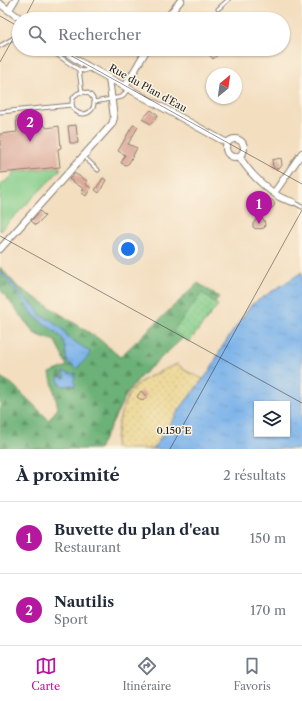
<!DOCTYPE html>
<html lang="fr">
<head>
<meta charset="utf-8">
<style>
  body { margin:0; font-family:"Libre Caslon Text",serif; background:#f6f6f7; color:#1f2937 }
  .controls { position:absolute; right:12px; bottom:12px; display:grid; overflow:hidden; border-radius:0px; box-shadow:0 1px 3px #0004 }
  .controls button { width:36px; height:36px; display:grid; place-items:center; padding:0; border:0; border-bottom:1px solid #e0e1e3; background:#fff; color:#1f2937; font:20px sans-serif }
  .compass { position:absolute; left:206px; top:68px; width:36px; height:36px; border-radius:50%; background:#fff; box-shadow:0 1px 3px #0004; rotate:29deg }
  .you { position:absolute; left:128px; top:249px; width:14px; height:14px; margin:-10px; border:3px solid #fff; border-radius:50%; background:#1a73e8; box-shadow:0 0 0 6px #1a73e833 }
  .badge { display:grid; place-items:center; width:26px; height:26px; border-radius:50%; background:#b5179e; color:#fff; font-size:13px; font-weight:700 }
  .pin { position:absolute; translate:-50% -33px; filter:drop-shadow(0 1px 2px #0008) }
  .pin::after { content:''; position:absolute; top:21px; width:14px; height:12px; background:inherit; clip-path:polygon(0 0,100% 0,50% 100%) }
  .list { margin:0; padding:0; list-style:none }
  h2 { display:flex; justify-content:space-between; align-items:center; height:52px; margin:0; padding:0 16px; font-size:17px }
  h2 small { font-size:13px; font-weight:400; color:#747a83 }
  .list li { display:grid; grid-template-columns:26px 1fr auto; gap:12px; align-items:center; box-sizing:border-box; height:72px; padding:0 16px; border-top:1px solid #e0e1e3 }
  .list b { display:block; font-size:15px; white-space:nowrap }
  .list p { margin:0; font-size:13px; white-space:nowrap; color:#747a83 }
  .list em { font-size:13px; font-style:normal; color:#747a83 }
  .icon { flex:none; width:22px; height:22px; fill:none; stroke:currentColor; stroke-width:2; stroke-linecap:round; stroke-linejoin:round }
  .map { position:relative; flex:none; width:302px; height:449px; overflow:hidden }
  .search { position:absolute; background:#fff; box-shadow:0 1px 3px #0004; left:12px; right:12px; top:12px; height:44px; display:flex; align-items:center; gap:10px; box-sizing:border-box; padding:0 14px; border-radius:22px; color:#747a83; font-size:15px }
  .sheet { height:196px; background:#fff }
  nav { display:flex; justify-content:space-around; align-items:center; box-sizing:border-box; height:56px; border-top:1px solid #e0e1e3; background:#fff; font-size:11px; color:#747a83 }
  nav a { display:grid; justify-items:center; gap:2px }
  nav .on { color:#b5179e }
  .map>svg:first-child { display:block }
  .green { fill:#85ce8b; stroke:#507554 }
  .forest { fill:url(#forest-firs); stroke:#44664a }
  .sand { fill:url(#sand-dots); stroke:#857b5d }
  .park { fill:url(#park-dots); stroke:#507554 }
  .water { fill:url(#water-ripples); stroke:#4b6783; fill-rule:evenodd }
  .building { fill:#dba89a }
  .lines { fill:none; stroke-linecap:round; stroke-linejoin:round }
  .lane-casing { stroke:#887d6e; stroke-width:5 }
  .street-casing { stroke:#887d6e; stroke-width:8 }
  .lane { stroke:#fff; stroke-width:3 }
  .street { stroke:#fff; stroke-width:6 }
  .ticks { fill:none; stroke:#1c1c1c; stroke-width:1; stroke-opacity:0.45 }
  .labels { text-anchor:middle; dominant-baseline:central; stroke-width:3; stroke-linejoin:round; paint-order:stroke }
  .street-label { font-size:10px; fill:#1c1c1c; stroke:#fcf5e5 }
  .ticks-label { font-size:10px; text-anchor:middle; fill:#1c1c1c; stroke:#fcf5e5; stroke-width:3; stroke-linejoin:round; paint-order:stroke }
</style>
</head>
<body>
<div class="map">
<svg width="302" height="449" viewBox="0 0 302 449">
  <defs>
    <pattern id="forest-firs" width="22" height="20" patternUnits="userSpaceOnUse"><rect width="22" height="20" fill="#6cb177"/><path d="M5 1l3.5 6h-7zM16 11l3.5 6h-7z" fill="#588f61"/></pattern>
    <pattern id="sand-dots" width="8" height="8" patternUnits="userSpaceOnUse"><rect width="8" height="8" fill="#eeda9e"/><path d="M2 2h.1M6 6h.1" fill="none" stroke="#ccba88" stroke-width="1.8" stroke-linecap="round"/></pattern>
    <pattern id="park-dots" width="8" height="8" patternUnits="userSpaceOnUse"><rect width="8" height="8" fill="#85ce8b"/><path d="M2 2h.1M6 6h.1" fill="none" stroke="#72b077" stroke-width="1.8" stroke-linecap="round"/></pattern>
    <pattern id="water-ripples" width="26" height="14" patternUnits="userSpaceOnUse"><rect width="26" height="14" fill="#7ab2ea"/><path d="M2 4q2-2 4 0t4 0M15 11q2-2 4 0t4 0" fill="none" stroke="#6998c8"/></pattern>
  </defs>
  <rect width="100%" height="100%" fill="#fcf5e5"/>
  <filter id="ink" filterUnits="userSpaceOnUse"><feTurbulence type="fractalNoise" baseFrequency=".025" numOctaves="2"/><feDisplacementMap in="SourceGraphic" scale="8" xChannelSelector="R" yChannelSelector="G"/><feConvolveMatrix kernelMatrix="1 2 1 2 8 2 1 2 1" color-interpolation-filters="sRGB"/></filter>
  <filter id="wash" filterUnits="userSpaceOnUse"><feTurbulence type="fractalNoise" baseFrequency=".012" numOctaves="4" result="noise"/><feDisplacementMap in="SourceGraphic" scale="16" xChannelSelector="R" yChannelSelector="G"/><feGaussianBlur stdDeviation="0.9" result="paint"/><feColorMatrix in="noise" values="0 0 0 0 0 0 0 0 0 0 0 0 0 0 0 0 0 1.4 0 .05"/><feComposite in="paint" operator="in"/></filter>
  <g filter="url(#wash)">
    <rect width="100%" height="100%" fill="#f3dec0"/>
    <!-- green -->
    <path class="green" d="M60,167V170L0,231V185C5,181 13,178 14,172Z"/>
    <!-- forest -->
    <path class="forest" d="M0,267L17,286L99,339L120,357L198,283L219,297L184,337L141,376L127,393L99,449H0V377L12,384L49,420L58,408L50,373L67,366L55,341L35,334L0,289Z"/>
    <!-- sand -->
    <path class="sand" d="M177,364L186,371L203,379L185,402L153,449H117L115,448C117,427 122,395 140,382C151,375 164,370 177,364Z"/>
    <!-- park -->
    <path class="park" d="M202,293L218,305L189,342L173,331Z"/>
    <!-- water -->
    <path class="water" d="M0,270C7,278 14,285 19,292C26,303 35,302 40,315L51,320L63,330L68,337L90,352C89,359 80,362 78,368L75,369L74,366L67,362L65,346L62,338L57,333L34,316L20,297L0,272Z
      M302,272V449H153L185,402L209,372L222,347L251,305ZM257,404H287V434H257Z
      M63,372L74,374L76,373L74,379L75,387L73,385L63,386L59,383L58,378L60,376L63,378L66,377L63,373Z"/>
    <g id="blocks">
      <!-- building -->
      <path class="building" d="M204,49H224L213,59Z
        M151,110L158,115L151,124L142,119Z
        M41,114L42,123L47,128L59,126L61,148L58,149L60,167L0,173V134L17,132L16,117Z
        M76,125L78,143H70L68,126Z
        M133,125L138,127L128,144L137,148L129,163L126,165L121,163L125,155L118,151Z
        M281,158L282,165L280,168L276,169L273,167L272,160Z
        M74,173L87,181L85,184L91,188L86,196L81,192L84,189L69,179L73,176Z
        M103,178L106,180L99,193L95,190Z
        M265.5 204a4.5 4.5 0 1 1 9 0a4.5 4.5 0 1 1-9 0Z
        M40,211L45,216L36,225L31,221Z
        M257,217H259L262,218L263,220H264L265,225L264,228L259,229L258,228L256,229L253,227V224L257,219Z
        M141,391L147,396L143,401L137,397Z"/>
    </g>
  </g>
  <g filter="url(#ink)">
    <use href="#blocks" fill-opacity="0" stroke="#887d6e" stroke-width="1"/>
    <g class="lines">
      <!-- lane casing -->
      <g class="lane-casing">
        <path id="lane" d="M218,9L228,0
          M0,46L19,35
          M49,49L79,70L84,71L90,69
          M79,70L82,93
          M72 103a11 11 0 1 1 22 0a11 11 0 1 1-22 0Z
          M94,102L122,97L128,89
          M0,112L72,105
          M83,156L98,170
          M293,202L302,207"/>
      </g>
      <!-- street casing -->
      <g class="street-casing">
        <path id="street" d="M0,4L21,19
          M9,10L15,0
          M166,19L181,0
          M61,49L80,62L227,143
          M125,87L147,49
          M226 148a9 9 0 1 1 18 0a9 9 0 1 1-18 0Z
          M239,156C248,171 263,186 278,196C282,199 288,200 293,202
          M274,193L302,153
          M0,249L112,124L114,118L109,78"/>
      </g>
      <!-- lane -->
      <use href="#lane" class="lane"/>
      <!-- street -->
      <use href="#street" class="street"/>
    </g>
  </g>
  <!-- ticks -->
  <path class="ticks" d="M0,16L19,27M24,19L34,0M59,49L302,184M0,62L19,28M0,236L302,403M170,449L302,210"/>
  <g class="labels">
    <!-- street labels -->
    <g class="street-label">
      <text transform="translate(148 88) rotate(29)">Rue du Plan d'Eau</text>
    </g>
  </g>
  <g class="ticks-label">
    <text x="174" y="434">0.150°E</text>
  </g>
</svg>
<div class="controls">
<button><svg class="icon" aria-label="layers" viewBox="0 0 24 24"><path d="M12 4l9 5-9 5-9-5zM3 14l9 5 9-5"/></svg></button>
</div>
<svg class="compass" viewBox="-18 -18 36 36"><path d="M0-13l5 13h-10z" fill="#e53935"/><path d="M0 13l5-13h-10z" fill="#747a83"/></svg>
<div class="you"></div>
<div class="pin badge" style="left:259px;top:224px">1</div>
<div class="pin badge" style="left:30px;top:142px">2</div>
<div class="search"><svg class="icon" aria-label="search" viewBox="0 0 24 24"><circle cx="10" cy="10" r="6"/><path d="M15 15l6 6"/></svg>Rechercher</div>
</div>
<section class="sheet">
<h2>À proximité<small>2 résultats</small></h2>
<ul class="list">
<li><span class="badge">1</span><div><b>Buvette du plan d'eau</b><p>Restaurant</p></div><em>150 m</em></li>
<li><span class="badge">2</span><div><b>Nautilis</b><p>Sport</p></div><em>170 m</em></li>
</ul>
</section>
<nav>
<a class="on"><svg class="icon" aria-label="map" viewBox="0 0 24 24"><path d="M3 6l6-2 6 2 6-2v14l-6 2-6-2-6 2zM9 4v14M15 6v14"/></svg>Carte</a>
<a><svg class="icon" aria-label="directions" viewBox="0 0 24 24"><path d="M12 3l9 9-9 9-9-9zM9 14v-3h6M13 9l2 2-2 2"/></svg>Itinéraire</a>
<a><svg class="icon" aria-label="saved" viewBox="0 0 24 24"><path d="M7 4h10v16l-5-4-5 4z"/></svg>Favoris</a>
</nav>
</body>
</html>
